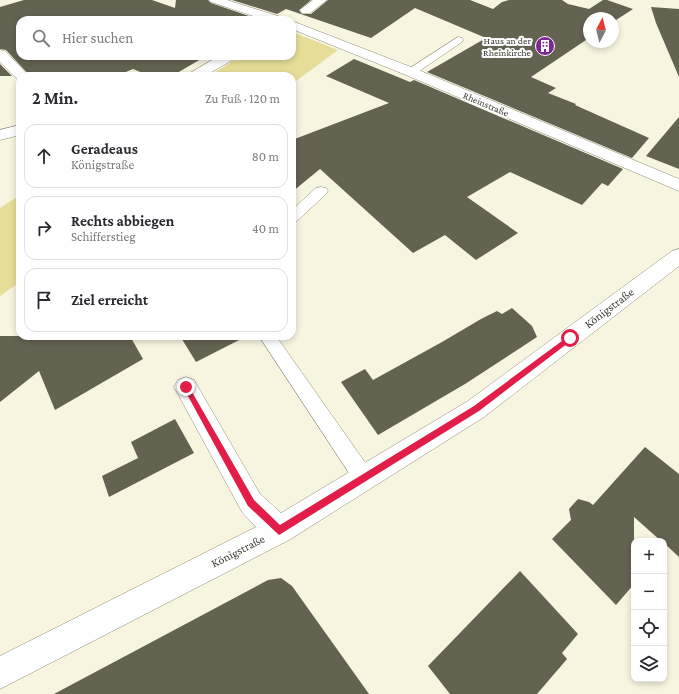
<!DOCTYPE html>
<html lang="de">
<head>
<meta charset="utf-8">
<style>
  body { margin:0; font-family:"Crimson Pro",serif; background:#f7f7f7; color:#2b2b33 }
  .controls { position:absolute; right:12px; bottom:12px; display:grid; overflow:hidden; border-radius:8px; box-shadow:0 2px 6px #0003 }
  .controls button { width:36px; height:36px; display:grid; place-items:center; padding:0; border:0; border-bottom:1px solid #e1e1e2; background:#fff; color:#2b2b33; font:20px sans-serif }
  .compass { position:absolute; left:583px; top:12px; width:36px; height:36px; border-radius:50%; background:#fff; box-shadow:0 2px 6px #0003; rotate:7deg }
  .stop { position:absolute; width:12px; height:12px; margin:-9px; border:3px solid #e11d48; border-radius:50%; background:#fff }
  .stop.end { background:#e11d48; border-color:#fff; box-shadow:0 1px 4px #0008 }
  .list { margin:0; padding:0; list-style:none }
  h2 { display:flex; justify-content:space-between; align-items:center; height:52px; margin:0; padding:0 16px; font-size:17px }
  h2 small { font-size:13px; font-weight:400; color:#7c7c81 }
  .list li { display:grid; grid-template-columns:26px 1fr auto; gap:12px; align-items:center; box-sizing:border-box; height:64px; margin:0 8px 8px; padding:0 8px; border:1px solid #e1e1e2; border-radius:12px }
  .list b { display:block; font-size:15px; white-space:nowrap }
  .list p { margin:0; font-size:13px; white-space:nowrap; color:#7c7c81 }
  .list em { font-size:13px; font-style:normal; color:#7c7c81 }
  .icon { flex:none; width:22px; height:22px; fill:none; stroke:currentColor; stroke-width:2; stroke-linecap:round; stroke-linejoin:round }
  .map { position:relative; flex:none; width:679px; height:694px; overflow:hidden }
  .search { position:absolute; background:#fff; box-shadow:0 2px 6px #0003; left:16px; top:16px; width:280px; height:44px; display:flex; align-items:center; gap:10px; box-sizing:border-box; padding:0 14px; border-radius:12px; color:#7c7c81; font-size:15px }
  .panel { position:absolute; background:#fff; box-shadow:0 2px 6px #0003; left:16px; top:72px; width:280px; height:268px; border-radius:12px }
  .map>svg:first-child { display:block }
  .green { fill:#e5dd98 }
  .building { fill:#646251 }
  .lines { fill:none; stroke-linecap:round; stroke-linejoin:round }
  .lane-casing { stroke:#8f8d7b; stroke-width:1 }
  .street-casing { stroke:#8f8d7b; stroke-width:1 }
  .lane { fill:#fff; fill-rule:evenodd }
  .street { fill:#fff; fill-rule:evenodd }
  .route { fill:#e11d48 }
  .labels { text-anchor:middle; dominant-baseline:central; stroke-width:4; stroke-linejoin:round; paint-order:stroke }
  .far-poi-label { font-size:10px; fill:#3c3b33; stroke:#fff; text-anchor:end }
  .far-street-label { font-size:10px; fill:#3c3b33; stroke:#fff }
  .street-label { font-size:12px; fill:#3c3b33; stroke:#fff }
</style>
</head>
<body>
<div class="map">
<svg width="679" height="694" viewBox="0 0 679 694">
  <rect width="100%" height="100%" fill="#f7f4e0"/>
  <!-- green -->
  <path class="green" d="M292,32L338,50L292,84V76H209L241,56H292Z
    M20,195V282L0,296V208Z"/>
  <!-- building -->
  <path class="building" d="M24,0H152L175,8L176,0H208L211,3L260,20H20V56H206L172,76H150L133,69L116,76H30L6,50L0,49V7Z
    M232,0H311L299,10L302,14H311L328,0H470L493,9L502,2L509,0H562L568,4L589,9L603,0H607L633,9L613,22V18H589V38L531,77L556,88L548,93L576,104L575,105L649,138L632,158L427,72L486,38L415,8L371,38L286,9L277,14Z
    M651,7L679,9V77L656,23Z
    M354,59L410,82L414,80L623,169L608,186L602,183L582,205L510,172L467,197L518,233L476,260L445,235L413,253L320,169L292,192V140L389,103L326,76Z
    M0,64L12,76H0Z
    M679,117V169L646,156Z
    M512,308L532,326L537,337L465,384L378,435L341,382L365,369L373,380L442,342L481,319L497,311L502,314Z
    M0,336H130L143,359L55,410L39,371L0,402Z
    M180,336H247L196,362Z
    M175,419L194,453L109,497L102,476L138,458L131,442Z
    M645,447L679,474V557L664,543V541H661L634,517V584L616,605L552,539L571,520L569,509L578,499L589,502L593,505Z
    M520,571L578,634L562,653L567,659L537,694H450L428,666Z
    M281,578L292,586L369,694H54L268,580Z"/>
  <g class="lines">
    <!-- lane casing -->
    <g class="lane-casing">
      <path id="lane" d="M458,37L462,38L463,40L462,42L415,74H407L406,72L407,70Z
        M321,187L326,188L328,191L326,194L297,221L292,223V210L316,188Z
        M259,336H276L371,471L374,478L371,485L364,488L357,485Z"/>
    </g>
    <!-- street casing -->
    <g class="street-casing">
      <path id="street" d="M209,0H227L281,17L283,20H265L211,2Z
        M313,0H327L310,13H302L300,10Z
        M292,21L416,69L679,179V191L406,75L292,29Z
        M0,50L5,51L29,76H20V80L17,79L0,62Z
        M219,56H236L234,59L205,76H188L190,73Z
        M20,125V135L0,140V130Z
        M679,249V266L484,417L289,540L0,689V656L256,527L242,512L178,394L174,387L178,380L186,377L194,380L260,494L281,513L468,401L672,251Z"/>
    </g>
    <!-- lane -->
    <use href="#lane" class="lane"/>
    <!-- street -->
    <use href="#street" class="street"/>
  </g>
  <!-- route -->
  <path class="route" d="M570,335L572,336V340L479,411L279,535L248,506L183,387L184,385H188L254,500L280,525L474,406Z"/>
  <!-- icons -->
  <defs>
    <g id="building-disc" transform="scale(1)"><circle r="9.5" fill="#802693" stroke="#fff"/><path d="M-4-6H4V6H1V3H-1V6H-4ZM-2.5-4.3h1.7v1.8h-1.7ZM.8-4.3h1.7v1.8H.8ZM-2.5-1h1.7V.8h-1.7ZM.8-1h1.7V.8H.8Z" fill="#fff"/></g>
  </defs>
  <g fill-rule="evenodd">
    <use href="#building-disc" x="545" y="46"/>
  </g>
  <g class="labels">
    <!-- far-poi labels -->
    <g class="far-poi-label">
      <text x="531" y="40">Haus an der<tspan x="531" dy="12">Rheinkirche</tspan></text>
    </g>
    <!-- far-street labels -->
    <g class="far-street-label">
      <text transform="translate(486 104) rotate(23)">Rheinstraße</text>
    </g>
    <!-- street labels -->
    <g class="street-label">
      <text transform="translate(609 308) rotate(-37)">Königstraße</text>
      <text transform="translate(238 551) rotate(-27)">Königstraße</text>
    </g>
  </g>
</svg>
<div class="controls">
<button>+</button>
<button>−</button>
<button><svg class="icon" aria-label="locate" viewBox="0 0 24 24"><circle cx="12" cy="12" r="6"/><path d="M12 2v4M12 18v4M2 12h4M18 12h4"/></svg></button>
<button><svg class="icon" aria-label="layers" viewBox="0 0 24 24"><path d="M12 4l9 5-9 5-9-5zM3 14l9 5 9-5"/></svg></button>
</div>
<svg class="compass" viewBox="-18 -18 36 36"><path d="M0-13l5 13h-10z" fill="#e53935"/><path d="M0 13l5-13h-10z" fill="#7c7c81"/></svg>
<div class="stop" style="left:570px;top:338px"></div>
<div class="stop end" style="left:186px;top:387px"></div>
<div class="search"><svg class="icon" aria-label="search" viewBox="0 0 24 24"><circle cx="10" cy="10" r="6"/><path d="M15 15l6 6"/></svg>Hier suchen</div>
<section class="panel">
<h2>2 Min.<small>Zu Fuß · 120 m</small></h2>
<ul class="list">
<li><svg class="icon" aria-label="ahead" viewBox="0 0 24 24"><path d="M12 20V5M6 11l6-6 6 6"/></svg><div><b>Geradeaus</b><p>Königstraße</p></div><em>80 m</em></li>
<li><svg class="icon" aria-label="right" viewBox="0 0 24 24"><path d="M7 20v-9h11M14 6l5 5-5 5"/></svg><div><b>Rechts abbiegen</b><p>Schifferstieg</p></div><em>40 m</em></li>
<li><svg class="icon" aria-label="arrive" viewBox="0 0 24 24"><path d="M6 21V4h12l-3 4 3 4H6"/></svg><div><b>Ziel erreicht</b></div></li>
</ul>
</section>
</div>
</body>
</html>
